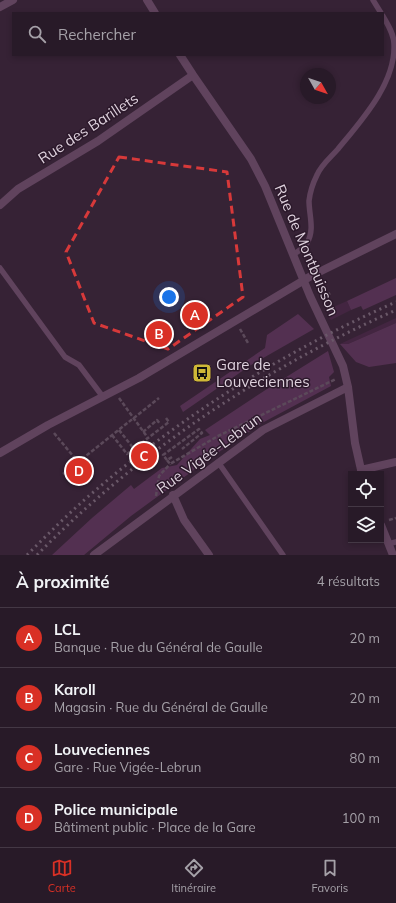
<!DOCTYPE html>
<html lang="fr">
<head>
<meta charset="utf-8">
<style>
  body { margin:0; font-family:Mulish,sans-serif; background:#342734; color:#f1f3f6 }
  .controls { position:absolute; right:12px; bottom:12px; display:grid; overflow:hidden; border-radius:0px; box-shadow:0 2px 6px #0003 }
  .controls button { width:36px; height:36px; display:grid; place-items:center; padding:0; border:0; border-bottom:1px solid #443845; background:#281a28; color:#f1f3f6; font:20px sans-serif }
  .compass { position:absolute; left:300px; top:68px; width:36px; height:36px; border-radius:50%; background:#281a28; box-shadow:0 2px 6px #0003; rotate:130deg }
  .you { position:absolute; left:169px; top:297px; width:14px; height:14px; margin:-10px; border:3px solid #fff; border-radius:50%; background:#1a73e8; box-shadow:0 0 0 6px #1a73e833 }
  .badge { display:grid; place-items:center; width:26px; height:26px; border-radius:50%; background:#d93025; color:#fff; font-size:13px; font-weight:700 }
  .pin { position:absolute; translate:-50% -50%; border:2px solid #fff; box-shadow:0 1px 4px #0006 }
  .list { margin:0; padding:0; list-style:none }
  h2 { display:flex; justify-content:space-between; align-items:center; height:52px; margin:0; padding:0 16px; font-size:17px }
  h2 small { font-size:13px; font-weight:400; color:#a5a1a8 }
  .list li { display:grid; grid-template-columns:26px 1fr auto; gap:12px; align-items:center; box-sizing:border-box; height:60px; padding:0 16px; border-top:1px solid #443845 }
  .list b { display:block; font-size:15px; white-space:nowrap }
  .list p { margin:0; font-size:13px; white-space:nowrap; color:#a5a1a8 }
  .list em { font-size:13px; font-style:normal; color:#a5a1a8 }
  .icon { flex:none; width:22px; height:22px; fill:none; stroke:currentColor; stroke-width:2; stroke-linecap:round; stroke-linejoin:round }
  .map { position:relative; flex:none; width:396px; height:555px; overflow:hidden }
  .search { position:absolute; background:#281a28; box-shadow:0 2px 6px #0003; left:12px; right:12px; top:12px; height:44px; display:flex; align-items:center; gap:10px; box-sizing:border-box; padding:0 14px; border-radius:0px; color:#a5a1a8; font-size:15px }
  .sheet { height:292px; background:#281a28 }
  nav { display:flex; justify-content:space-around; align-items:center; box-sizing:border-box; height:56px; border-top:1px solid #443845; background:#281a28; font-size:11px; color:#a5a1a8 }
  nav a { display:grid; justify-items:center; gap:2px }
  nav .on { color:#d93025 }
  .map>svg:first-child { display:block }
  .green { fill:#522950 }
  .forest { fill:#764173 }
  .lines { fill:none; stroke-linecap:round; stroke-linejoin:round }
  .path { stroke:#887887; stroke-width:2.5; stroke-dasharray:4 2; stroke-linecap:butt }
  .service { stroke:#926a8f; stroke-width:5.5 }
  .minor { stroke:#926a8f; stroke-width:8 }
  .rail { stroke:#a99aa8; stroke-width:3; stroke-dasharray:2 4; stroke-linecap:butt }
  .marked { fill:none; stroke:#d7393a; stroke-width:3; stroke-dasharray:8 5; stroke-linejoin:round }
  .labels { text-anchor:middle; dominant-baseline:central; stroke-width:3; stroke-linejoin:round; paint-order:stroke }
  .street-label { font-size:15px; fill:#ded1dd; stroke:#2c192b }
  .poi-label { font-size:15px; fill:#ded1dd; stroke:#2c192b; text-anchor:start }
</style>
</head>
<body>
<div class="map">
<svg width="396" height="555" viewBox="0 0 396 555">
  <rect width="100%" height="100%" fill="#362335"/>
  <!-- green -->
  <path class="green" d="M347,301L351,310L331,320L327,316L331,308Z
    M396,318V323L348,344H340Z"/>
  <!-- forest -->
  <path class="forest" d="M396,278V295L363,310L361,306L351,310L347,301Z
    M298,314L314,329L251,365L183,412L180,406L265,348L267,335Z
    M396,323V363L369,367L356,362L340,344H348Z
    M328,351L334,372L329,377L331,386L262,423L213,456L131,516L84,555H52L92,518L131,485L134,489L162,468L177,465L200,439L210,435L205,430L267,389Z"/>
  <g class="lines">
    <!-- path -->
    <path class="path" d="M321,297L331,293
      M240,329L248,343
      M119,398L148,438
      M119,430L134,449
      M143,432L157,420L160,424
      M54,433L78,462
      M112,435L127,454L169,422L166,418
      M172,457L167,460L170,464L218,436L336,379
      M167,460L163,455L199,429L202,433L182,449
      M63,474L159,398
      M156,496L159,476L170,464
      M389,520L396,518"/>
    <!-- service -->
    <path class="service" d="M373,0L381,13
      M293,255C298,251 304,248 307,243C315,230 309,215 309,201C310,192 313,183 317,175C321,165 331,157 338,149C361,121 396,83 394,44C394,34 388,25 383,16
      M0,268L65,357L79,365L103,397
      M218,462L283,555
      M388,544L396,542"/>
    <!-- minor -->
    <path class="minor" d="M147,0L155,13
      M0,7L13,0
      M180,55L193,75L251,159L265,186L310,296L343,366L348,387L355,443L362,474
      M0,205L18,189L98,141L193,75
      M0,453L48,425L139,378L311,276L396,234
      M361,470L396,462
      M173,495L184,520L209,555
      M381,525L393,555
      M94,555L263,430L348,387"/>
    <!-- rail -->
    <path class="rail" d="M27,555C45,537 63,519 82,502C175,420 282,352 396,302
      M37,555C139,451 263,369 396,310"/>
  </g>
  <!-- marked area -->
  <path d="M0 0H396V555H0ZM119,157L227,172L243,297L168,349L94,323L66,252Z" fill="#362335" fill-opacity=".55" fill-rule="evenodd"/>
  <path class="marked" d="M119,157L227,172L243,297L168,349L94,323L66,252Z"/>
  <!-- icons -->
  <defs>
    <g id="bus-square" transform="scale(1)"><rect x="-9" y="-9" width="18" height="18" rx="4" fill="#cfb837" stroke="#2c192b"/><path d="M-5-6H5V4H4V6H2V4H-2V6H-4V4H-5ZM-3.5-4V0h7V-4ZM-3.5 1.2v1.5H-2V1.2ZM2 1.2v1.5H3.5V1.2Z" fill="#111"/></g>
  </defs>
  <g fill-rule="evenodd">
    <use href="#bus-square" x="202" y="373"/>
  </g>
  <g class="labels">
    <!-- street labels -->
    <g class="street-label">
      <text transform="translate(88 128) rotate(-33)">Rue des Barillets</text>
      <text transform="translate(307 250) rotate(67)">Rue de Montbuisson</text>
      <text transform="translate(209 453) rotate(-36)">Rue Vigée-Lebrun</text>
    </g>
    <!-- poi labels -->
    <g class="poi-label">
      <text x="216" y="364">Gare de<tspan x="216" dy="17">Louveciennes</tspan></text>
    </g>
  </g>
</svg>
<div class="controls">
<button><svg class="icon" aria-label="locate" viewBox="0 0 24 24"><circle cx="12" cy="12" r="6"/><path d="M12 2v4M12 18v4M2 12h4M18 12h4"/></svg></button>
<button><svg class="icon" aria-label="layers" viewBox="0 0 24 24"><path d="M12 4l9 5-9 5-9-5zM3 14l9 5 9-5"/></svg></button>
</div>
<svg class="compass" viewBox="-18 -18 36 36"><path d="M0-13l5 13h-10z" fill="#e53935"/><path d="M0 13l5-13h-10z" fill="#a5a1a8"/></svg>
<div class="you"></div>
<div class="pin badge" style="left:195px;top:315px">A</div>
<div class="pin badge" style="left:159px;top:334px">B</div>
<div class="pin badge" style="left:144px;top:456px">C</div>
<div class="pin badge" style="left:79px;top:471px">D</div>
<div class="search"><svg class="icon" aria-label="search" viewBox="0 0 24 24"><circle cx="10" cy="10" r="6"/><path d="M15 15l6 6"/></svg>Rechercher</div>
</div>
<section class="sheet">
<h2>À proximité<small>4 résultats</small></h2>
<ul class="list">
<li><span class="badge">A</span><div><b>LCL</b><p>Banque · Rue du Général de Gaulle</p></div><em>20 m</em></li>
<li><span class="badge">B</span><div><b>Karoll</b><p>Magasin · Rue du Général de Gaulle</p></div><em>20 m</em></li>
<li><span class="badge">C</span><div><b>Louveciennes</b><p>Gare · Rue Vigée-Lebrun</p></div><em>80 m</em></li>
<li><span class="badge">D</span><div><b>Police municipale</b><p>Bâtiment public · Place de la Gare</p></div><em>100 m</em></li>
</ul>
</section>
<nav>
<a class="on"><svg class="icon" aria-label="map" viewBox="0 0 24 24"><path d="M3 6l6-2 6 2 6-2v14l-6 2-6-2-6 2zM9 4v14M15 6v14"/></svg>Carte</a>
<a><svg class="icon" aria-label="directions" viewBox="0 0 24 24"><path d="M12 3l9 9-9 9-9-9zM9 14v-3h6M13 9l2 2-2 2"/></svg>Itinéraire</a>
<a><svg class="icon" aria-label="saved" viewBox="0 0 24 24"><path d="M7 4h10v16l-5-4-5 4z"/></svg>Favoris</a>
</nav>
</body>
</html>
